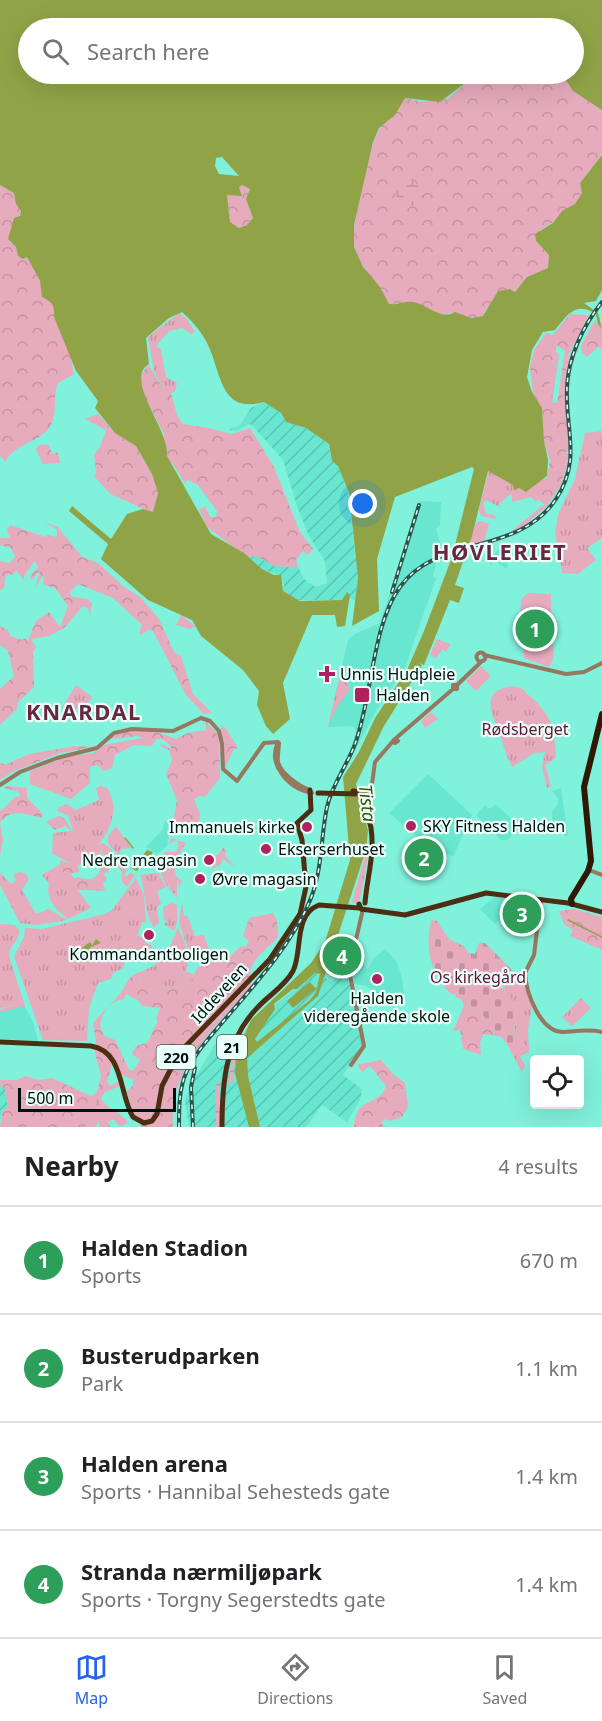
<!DOCTYPE html>
<html lang="en">
<head>
<meta charset="utf-8">
<style>
  body { margin:0; font-family:"Noto Sans",sans-serif; background:#f2f2f2; color:#202124 }
  .controls { position:absolute; right:18px; bottom:18px; display:grid; overflow:hidden; border-radius:6px; box-shadow:0 6px 24px #0002 }
  .controls button { width:54px; height:54px; display:grid; place-items:center; padding:0; border:0; border-bottom:2px solid #e0e0e0; background:#fff; color:#202124; font:30px sans-serif }
  .scale { position:absolute; left:18px; bottom:15px; width:158px; box-sizing:border-box; padding-left:6px; border:3px solid #00100c; border-top:0; font-size:16px; line-height:21px; white-space:nowrap; color:#00100c; -webkit-text-stroke:4px #ebfffa; paint-order:stroke }
  .you { position:absolute; left:363px; top:504px; width:21px; height:21px; margin:-15px; border:4px solid #fff; border-radius:50%; background:#1a73e8; box-shadow:0 0 0 9px #1a73e833 }
  .badge { display:grid; place-items:center; width:39px; height:39px; border-radius:50%; background:#2563eb; color:#fff; font-size:20px; font-weight:700 }
  .pin { position:absolute; translate:-50% -50%; border:3px solid #fff; box-shadow:0 2px 6px #0006 }
  .list { margin:0; padding:0; list-style:none }
  h2 { display:flex; justify-content:space-between; align-items:center; height:78px; margin:0; padding:0 24px; font-size:26px }
  h2 small { font-size:20px; font-weight:400; color:#757577 }
  .list li { display:grid; grid-template-columns:39px 1fr auto; gap:18px; align-items:center; box-sizing:border-box; height:108px; padding:0 24px; border-top:2px solid #e0e0e0 }
  .list b { display:block; font-size:22px; white-space:nowrap }
  .list p { margin:0; font-size:20px; white-space:nowrap; color:#757577 }
  .list em { font-size:20px; font-style:normal; color:#757577 }
  .icon { flex:none; width:33px; height:33px; fill:none; stroke:currentColor; stroke-width:2; stroke-linecap:round; stroke-linejoin:round }
  .map { position:relative; flex:none; width:602px; height:1127px; overflow:hidden }
  .search { position:absolute; background:#fff; box-shadow:0 6px 24px #0002; left:18px; right:18px; top:18px; height:66px; display:flex; align-items:center; gap:15px; box-sizing:border-box; padding:0 21px; border-radius:33px; color:#757577; font-size:22px }
  .sheet { height:510px; background:#fff }
  nav { display:flex; justify-content:space-around; align-items:center; box-sizing:border-box; height:84px; border-top:2px solid #e0e0e0; background:#fff; font-size:16px; color:#757577 }
  nav a { display:grid; justify-items:center; gap:3px }
  nav .on { color:#2563eb }
  .map>svg:first-child { display:block }
  .built { fill:#68e6cf }
  .industrial { fill:url(#industrial-furrows) }
  .grass { fill:url(#grass-tufts) }
  .forest { fill:url(#forest-crowns); fill-rule:evenodd }
  .wetland { fill:url(#wetland-marsh) }
  .cemetery { fill:url(#cemetery-stones) }
  .pitch { fill:#e6abbc }
  .water { fill:#90a447; fill-rule:evenodd }
  .lines { fill:none; stroke-linecap:round; stroke-linejoin:round }
  .stream { stroke:#90a447; stroke-width:1.5 }
  .minor { stroke:#97775e; stroke-width:4 }
  .major { stroke:#4e2e12; stroke-width:5 }
  .highway { stroke:#2f1905; stroke-width:6 }
  .rail-casing { stroke:#28564c; stroke-width:4 }
  .rail { stroke:#ebfffa; stroke-width:1.5; stroke-dasharray:4.5; stroke-linecap:butt }
  .major-bridge { stroke:#4e2e12; stroke-width:5 }
  .poi-dot { fill:#ae2260; stroke:#ebfffa; stroke-width:2 }
  .labels { text-anchor:middle; dominant-baseline:central; stroke-width:4.5; stroke-linejoin:round; paint-order:stroke }
  .shield { fill:#ebfffa; stroke:#465853; stroke-width:1.5 }
  .shield-label { font-size:15px; font-weight:bold; fill:#00100c }
  .poi-label { font-size:16px; fill:#00100c; stroke:#ebfffa; text-anchor:start }
  .park-label { font-size:16px; fill:#661237; stroke:#ebfffa }
  .street-label { font-size:16px; fill:#00100c; stroke:#ebfffa }
  .water-label { font-size:18px; font-style:italic; fill:#414d05; stroke:#ebfffa }
  .district-label { font-size:22px; font-weight:bold; letter-spacing:1.5px; fill:#69263f; stroke:#ebfffa }
</style>
</head>
<body>
<div class="map">
<svg width="602" height="1127" viewBox="0 0 602 1127">
  <defs>
    <pattern id="industrial-furrows" width="10" height="10" patternUnits="userSpaceOnUse" patternTransform="scale(1.5)"><rect width="10" height="10" fill="#68e6cf"/><path d="M-1 1l2-2M0 10L10 0M9 11l2-2" fill="none" stroke="#58c4b1"/></pattern>
    <pattern id="grass-tufts" width="24" height="20" patternUnits="userSpaceOnUse" patternTransform="scale(1.5)"><rect width="24" height="20" fill="#e6abbc"/><path d="M3 7l-1-3M5 7V3M7 7l1-3M15 17l-1-3M17 17v-4M19 17l1-3" fill="none" stroke="#c492a0"/></pattern>
    <pattern id="forest-crowns" width="20" height="18" patternUnits="userSpaceOnUse" patternTransform="scale(1.5)"><rect width="20" height="18" fill="#e6abbc"/><path d="M2 6a3 3 0 1 1 6 0M12 15a3 3 0 1 1 6 0" fill="none" stroke="#c492a0"/></pattern>
    <pattern id="wetland-marsh" width="20" height="14" patternUnits="userSpaceOnUse" patternTransform="scale(1.5)"><rect width="20" height="14" fill="#e6abbc"/><path d="M1 5h8M5 5V1M11 12h8M15 12V8" fill="none" stroke="#c492a0"/></pattern>
    <pattern id="cemetery-stones" width="16" height="16" patternUnits="userSpaceOnUse" patternTransform="scale(1.5)"><rect width="16" height="16" fill="#e6abbc"/><path d="M2 7V4a2 2 0 0 1 4 0v3zM10 15v-3a2 2 0 0 1 4 0v3z" fill="#c492a0"/></pattern>
  </defs>
  <rect width="100%" height="100%" fill="#80f1db"/>
  <!-- built -->
  <path class="built" d="M420,501L441,502L440,525L436,529L441,545L433,576L436,578L405,668L377,709L346,767L343,765L352,749L356,730L352,726L328,727L348,640L355,634L380,623Z
    M507,549L510,552L507,569L495,561L491,565L487,561L498,550Z
    M428,774L472,815L453,857L421,840L389,813Z
    M561,788L568,836H565L552,819V812L558,804V798L552,791Z
    M495,804L520,826L508,840H501L476,815L485,805L490,809Z
    M164,821L170,823L167,846L157,854L146,847L163,829Z
    M496,896L531,902L532,912L520,926L508,912L495,924L480,909Z
    M385,949L397,962L402,978L404,993L395,1008L367,986L354,984L353,960L363,962L367,970L373,959Z
    M24,1005L33,1022L38,1041L0,1039V1010Z"/>
  <!-- industrial -->
  <path class="industrial" d="M264,402L281,413L285,421L306,428L329,444L330,455L338,465L348,493L358,578L355,600L349,598L347,593L342,600H298L283,591L284,585L279,575L261,569L247,557L256,556L275,566L298,567L304,579L316,587L327,583L325,561L309,536L297,506L283,460L253,426L249,424L236,431L228,430L240,425L251,408Z
    M344,969L350,985L362,1046L343,1075L362,1089L360,1100L347,1122L322,1105L306,1127H189L185,1101L189,1088L214,1046L225,1038L239,1042L254,1037L274,1006L315,972L332,982Z
    M0,1085L5,1088L8,1107L2,1112L0,1121Z"/>
  <!-- grass -->
  <path class="grass" d="M179,313L186,318L195,332L191,334L182,328L169,331L156,346L161,349L166,377L177,383L175,391L171,393L169,389L165,392L154,371L148,337Z
    M574,349L566,383L567,408L562,398L567,370L565,362Z
    M556,351L559,355L552,403L549,380Z
    M602,431V538L587,548L596,560L578,574L562,573L555,533L558,515L575,479L585,433Z
    M489,470L524,491L530,489L540,498L536,502L531,497L512,502V493L500,503V507L486,500L483,503L486,514L495,515L496,519L481,516L479,509Z
    M543,505L546,507L525,525L508,534Z
    M481,521L489,524L483,544L468,547L476,523Z
    M181,615L195,626L190,629L176,625Z
    M437,639L450,644L446,652L443,649L436,658L430,655Z
    M339,679L346,681L350,689L337,707L328,727Z
    M76,685L92,697L83,710L62,708Z
    M512,686L523,689C530,698 533,697 539,705C554,721 555,737 556,758L545,765L551,786L547,788L542,767L545,752L534,753L512,767C506,756 503,744 499,732C491,711 480,691 512,686Z
    M431,712L438,719L425,728L421,721Z
    M101,786L107,788C120,807 111,829 98,845L103,843C111,846 117,859 122,868L129,871L125,872L124,877L131,873L135,875L127,887L122,882V872L114,861H109L112,856L103,854L101,859L102,849L98,856V862L85,864L96,848L85,864C71,867 63,859 52,853L53,833L73,831L68,815L57,811L59,807L67,804L76,810L99,800L96,788Z
    M116,826L131,848L121,849L119,856L108,843V836Z
    M171,838L186,843L173,863L176,876L182,881L179,886L178,880L177,881V898L181,901L169,889L170,884L167,887C160,873 157,866 165,852H176L179,843L176,840L169,844Z
    M421,840L440,853V865L424,873L421,868L416,870L403,848Z
    M223,848L226,850L225,856L235,867L223,859L220,865L211,869L214,864L216,866L214,859Z
    M365,857H368L360,899L356,903L352,902Z
    M59,865L91,908L68,919C57,910 45,900 49,884L42,875Z
    M104,866L109,868L108,875L107,872L103,873L107,879L103,883L105,891L84,890L99,881L100,868Z
    M20,872L26,874L29,879L22,890L36,914L49,909L67,920L36,925L20,923L0,885V873L11,884L16,880L13,875Z
    M158,873L166,887L157,891L161,904L157,907L159,923L154,927C146,921 145,887 140,875Z
    M136,878L144,895L146,923L142,922L137,936L145,938V943L151,945L154,952L149,956V961L139,956L135,958L125,947L126,957L123,968L113,973L111,979L98,983L89,1008L87,1041L43,1040L14,956L24,937L25,928L42,929L105,914L112,910Z
    M172,903L177,905V922L174,931L164,924L168,921L164,920L163,907Z
    M182,903L184,916L187,915L195,936L204,935L210,953H213V958L206,965L187,947L179,922Z
    M0,924L15,925L19,930C20,941 9,945 9,956L25,1006L0,1012V1009L16,1005L0,1008Z
    M178,927L189,955L186,972L194,974L190,983L158,993L140,978L137,973C163,965 169,950 178,927Z
    M523,981L532,1005L528,1030L529,1052L520,1056L525,1066L522,1072L508,1046L514,1042L516,1012L505,994L504,982L522,985Z
    M581,998L591,1008L572,1026L562,1017Z
    M97,1092L107,1127H100L99,1121L95,1127H85L95,1106L91,1096Z"/>
  <!-- forest -->
  <path class="forest" d="M477,74H562L574,91L602,110V155L580,183C581,186 582,189 582,192C581,204 550,225 540,230L536,241L549,255L548,268L527,277L515,292L513,291L487,308L483,316L468,318L454,313L439,314L424,307L404,303L389,304C376,286 360,268 354,245C350,231 370,143 379,130C383,122 399,106 405,98L421,102L447,99Z
    M0,185L14,193L21,211L10,242L16,247L18,256L24,259L27,257L40,281L43,297L51,301L55,309L54,317L70,352L74,374L58,383C52,396 59,417 48,429C35,444 16,443 5,462L0,456Z
    M242,185L250,189L246,199L253,218L246,226L239,228L230,223L227,195H242L239,187Z
    M570,314L589,315L565,362L567,370L562,398L567,408L569,450L565,453L570,455L561,485L546,507L530,489L536,483L547,478L550,461L544,441L542,408L533,393L530,368L534,350L546,333L553,335ZM557,345L565,351L557,403L552,402L549,380Z
    M595,320L602,329V350L599,346L587,357L582,352L581,346Z
    M148,364L165,392L170,389L177,415L183,424L209,428L231,434L250,428L274,467L300,532L313,549L308,555L303,551L296,560L298,567L275,566L256,556L247,557L207,527L199,510L205,506L210,517H216L217,511L198,485L188,480L185,483L172,463L164,458V434L141,389L139,379Z
    M98,414L115,433L136,446L152,474L158,493L153,513L110,494L94,476L96,473L94,455L100,447L106,430L85,419Z
    M39,445H49L52,454L58,452L60,463L43,464L36,449Z
    M45,522L58,527L82,557L98,563L123,586L140,597L159,619L174,652L181,656L193,694L212,713L204,714L186,695L153,631L150,629L141,635L139,632L142,625L113,598L78,584L70,592L72,597L88,599L92,603L90,615L88,608L83,606L64,628L49,636L31,639L36,647L33,652L34,687L18,702L17,709L0,725V689L14,676L8,651L0,645V626L8,630L10,636L22,640L26,638L27,642L36,621L49,612L60,627L68,606L55,588L44,585L43,575L35,588L40,571L31,580L30,576L38,567L35,561L24,576V581L16,570L14,574L6,575L4,588L0,590V561L10,563L15,556L11,548L0,545V538H10L7,530L10,525L46,537L48,535L57,537V530Z
    M206,722L219,735L220,778L205,797L200,796L194,799L200,814L199,821L189,829L171,833L177,800L166,774L172,760L169,750L160,746L163,744L170,749L171,746L162,739H156L152,746L134,745L115,755L112,768L104,771L97,765L90,767V783L71,799L30,784V771L66,757L94,753L104,745L143,738L138,736L110,739C125,724 161,731 175,739L188,733L206,730Z
    M221,725L227,730L238,748L234,749L225,768Z
    M76,746L94,747L60,753L12,772L0,780V762L5,765L29,754Z
    M6,786L27,788V798L43,814L41,818C26,814 10,808 0,823L3,840L0,856V809L1,811L15,797L21,796L18,791L4,788Z
    M59,816L65,819L73,832L65,826L55,830L46,822Z
    M61,860L67,863L78,864L79,872L71,873L74,879L78,877C87,880 93,881 99,873V881L84,890H75L59,865Z
    M574,909L602,917V950L570,936L573,930L564,924L559,911Z
    M273,913L277,921L278,937C264,953 244,962 252,985C215,1029 169,1065 173,1127H142L133,1114L127,1092L133,1085V1079L118,1074L112,1063L107,1082L110,1086L119,1081L121,1085L104,1093L101,1099C109,1110 120,1112 128,1122L121,1127L113,1119L108,1122L110,1127H107L97,1092L101,1076L94,1049L96,1041L93,1023C101,1013 111,1005 119,995C126,987 126,978 137,973L140,979L154,982L159,993L190,983L197,968L210,961L213,954L218,952L226,960L241,946L246,947L249,941L243,936L249,918ZM126,994L138,1000L142,1006L160,1008L156,1018L158,1021L147,1043L136,1046L132,1054L140,1060L134,1070H129L115,1040L104,1036L100,1026C101,1013 111,1000 124,999Z
    M457,993L462,995L474,1010L480,1011L492,1027L493,1035L483,1034L480,1043L481,1055L463,1049L460,1029L453,1031L464,1006L462,1000L455,997Z
    M250,1023L233,1068L234,1083L232,1081L227,1085L234,1052Z
    M381,1060L393,1074L405,1083L408,1107L402,1117L390,1121L385,1119L381,1123L385,1127H354C355,1095 380,1107 386,1086L370,1066L362,1072L357,1065Z
    M25,1076L39,1080L52,1078L91,1096L96,1105L85,1127H0L2,1112L8,1107L5,1089L0,1085V1080H17Z
    M220,1079V1127H216L215,1087Z"/>
  <!-- wetland -->
  <path class="wetland" d="M405,176C416,183 424,186 423,200L418,205L408,206L396,196L395,184L400,177Z"/>
  <!-- cemetery -->
  <path class="cemetery" d="M431,920L437,921L449,939L465,947L468,953L475,954L479,943H485L513,971L503,972L501,988H504L505,994L510,995C521,1017 512,1021 515,1043L508,1046L502,1037L493,1035L492,1027L480,1011L474,1010L462,995C459,994 456,995 453,994C449,993 445,988 443,984C428,962 426,946 431,920Z"/>
  <!-- pitch -->
  <path class="pitch" d="M528,593L551,594L552,645L554,646L553,659L549,667L524,658L523,647L520,644L521,599Z
    M481,666L491,676L476,691L466,681Z
    M340,947L350,950L345,965L335,962Z"/>
  <!-- water -->
  <path class="water" d="M0,0H602V110L573,91L562,74H574V28H28V74H477L440,102L405,98L395,115L379,128L373,142L354,225V247L363,267L380,287L389,304C399,305 404,301 413,302C428,304 440,321 455,312L471,318L483,316L498,291L510,289L515,292L527,277L548,268L549,255L536,241L535,234L553,223L562,211L575,204L582,193L580,183L602,155V290L596,301L584,303L598,313L602,329L598,324L596,314C576,301 568,314 555,330L543,332L532,350L527,377L532,392L542,408L544,441L548,460L547,476L526,492L519,488L514,490L513,485L488,471L472,536L455,585L464,588L459,603L450,600L424,665L420,663L422,665L384,726L356,784L368,831L366,850L318,996L247,1058L248,1076L260,1127H249L235,1073L236,1055L251,1020L311,963L325,942L350,860L343,777L359,752L375,718L407,670L424,631L452,557L474,469L472,467L395,497L377,559L379,611L352,626L358,578L349,493L338,466L332,461L329,444L306,428L286,422L281,413L264,402C218,415 222,370 206,341C200,330 191,320 182,312L169,318L146,338L149,364C123,379 170,430 167,456L211,534L244,553L262,569L274,575H281L283,591L300,601L342,600L347,592L350,595L345,626L337,627L335,615H312L283,683L290,719L273,734L266,726L257,705L259,691L243,670L201,636L192,620L148,600L101,559L108,544L69,511L72,506L111,539L127,514L143,509L153,512L158,493L152,474L136,446L115,433L95,408L98,401L76,371L54,317C55,305 52,302 42,297L40,281L27,257L23,259L18,256L16,247L8,239L14,218L20,216L21,211L16,204L14,193L0,185ZM222,157L239,176L219,174L215,166L216,158ZM242,185L250,189L246,199L253,218L247,225L239,228L230,222L227,195L242,196L239,187ZM315,973L320,974L316,992L310,1000L257,1042L255,1039L275,1009L274,1004L293,989H297Z
    M147,850L153,852L150,858L144,861L137,871L132,869L139,859L144,858L143,855Z
    M96,939L101,943L91,947L87,952L85,950V956L69,957V954C80,953 82,946 91,942L92,946Z
    M310,982L316,989L293,1008L287,1001Z"/>
  <g class="lines">
    <!-- stream -->
    <path class="stream" d="M125,838L133,848
      M568,920L602,937"/>
    <!-- minor -->
    <path class="minor" d="M476.5 657a4.5 4.5 0 1 1 9 0a4.5 4.5 0 1 1-9 0Z
      M484,655L566,674L584,672L602,663
      M457,685L482,661
      M395,739L453,689H457V685H453V689
      M395,739L398,741L395,743L393,741Z
      M278,742C267,765 289,789 312,793
      M279,743C279,749 277,756 278,762C281,774 299,786 310,790
      M0,785L20,772L57,758L97,748L114,733L132,729L173,731L201,718L210,721L219,731L222,744L223,769L237,781L264,743L278,742
      M364,796H367L372,784L375,762L394,740
      M589,870L602,875
      M541,899L534,955L525,973C526,992 540,1033 564,1032C577,1031 589,1029 602,1032
      M351,1065L364,1046L349,970L363,909"/>
    <!-- major -->
    <path class="major" d="M353,791L365,793L366,800
      M359,794L364,796C361,807 369,817 371,828C375,854 367,878 365,903
      M359,904L361,909L405,915L486,893L568,903L602,912
      M0,1042L91,1046C124,1051 119,1094 133,1117L144,1123L152,1121L157,1114L162,1086L179,1053L270,959L300,914L306,887L302,840L297,823L311,810L310,790
      M222,1127C222,1082 225,1041 258,1007C269,995 285,986 293,971C303,951 293,915 319,905L359,908"/>
    <!-- highway -->
    <path class="highway" d="M572,904L571,899L588,871L591,861L584,787L602,714"/>
    <!-- rail casing -->
    <g class="rail-casing">
      <path id="rail" d="M392,592L419,505
        M179,1127C179,1110 179,1094 184,1078C193,1054 211,1036 227,1017C257,982 289,947 308,905C323,873 320,840 327,807C332,784 347,766 355,744C372,699 372,625 400,587C438,534 517,557 556,499C582,459 565,430 567,388C568,357 583,326 602,302
        M193,1127L191,1087L195,1068"/>
    </g>
    <!-- rail -->
    <use href="#rail" class="rail"/>
    <!-- major-bridge -->
    <path class="major-bridge" d="M318,793L359,794"/>
  </g>
  <!-- markers -->
  <g class="poi-dot">
    <path d="M324 665h6v6h6v6h-6v6h-6v-6h-6v-6h6z"/>
    <rect x="354" y="687" width="16" height="16" rx="3"/>
    <circle cx="411" cy="826" r="6"/>
    <circle cx="307" cy="827" r="6"/>
    <circle cx="266" cy="849" r="6"/>
    <circle cx="209" cy="860" r="6"/>
    <circle cx="200" cy="879" r="6"/>
    <circle cx="149" cy="935" r="6"/>
    <circle cx="377" cy="979" r="6"/>
  </g>
  <g class="labels">
    <!-- shield labels -->
    <g class="shield">
      <rect x="217" y="1035" width="30" height="24" rx="4.5"/>
      <rect x="156.5" y="1045" width="39" height="24" rx="4.5"/>
    </g>
    <g class="shield-label">
      <text x="232" y="1047">21</text>
      <text x="176" y="1057">220</text>
    </g>
    <!-- poi labels -->
    <g class="poi-label">
      <text x="340" y="674">Unnis Hudpleie</text>
      <text x="376" y="695">Halden</text>
      <text x="423" y="826">SKY Fitness Halden</text>
      <text x="295" y="827" text-anchor="end">Immanuels kirke</text>
      <text x="278" y="849">Ekserserhuset</text>
      <text x="197" y="860" text-anchor="end">Nedre magasin</text>
      <text x="212" y="879">Øvre magasin</text>
      <text x="149" y="954" text-anchor="middle">Kommandantboligen</text>
      <text x="377" y="998" text-anchor="middle">Halden<tspan x="377" dy="18">videregående skole</tspan></text>
    </g>
    <!-- park labels -->
    <g class="park-label">
      <text x="525" y="729">Rødsberget</text>
      <text x="478" y="977">Os kirkegård</text>
    </g>
    <!-- street labels -->
    <g class="street-label">
      <text transform="translate(219 993) rotate(-48)">Iddeveien</text>
    </g>
    <!-- water labels -->
    <g class="water-label">
      <text transform="translate(368 803) rotate(83)">Tista</text>
    </g>
    <!-- district labels -->
    <g class="district-label">
      <text x="500" y="551">HØVLERIET</text>
      <text x="84" y="711">KNARDAL</text>
    </g>
  </g>
</svg>
<div class="controls">
<button><svg class="icon" aria-label="locate" viewBox="0 0 24 24"><circle cx="12" cy="12" r="6"/><path d="M12 2v4M12 18v4M2 12h4M18 12h4"/></svg></button>
</div>
<div class="scale">500 m</div>
<div class="you"></div>
<div class="pin badge" style="left:535px;top:629px;background:#2e9e5b">1</div>
<div class="pin badge" style="left:424px;top:858px;background:#2e9e5b">2</div>
<div class="pin badge" style="left:522px;top:914px;background:#2e9e5b">3</div>
<div class="pin badge" style="left:342px;top:956px;background:#2e9e5b">4</div>
<div class="search"><svg class="icon" aria-label="search" viewBox="0 0 24 24"><circle cx="10" cy="10" r="6"/><path d="M15 15l6 6"/></svg>Search here</div>
</div>
<section class="sheet">
<h2>Nearby<small>4 results</small></h2>
<ul class="list">
<li><span class="badge" style="background:#2e9e5b">1</span><div><b>Halden Stadion</b><p>Sports</p></div><em>670 m</em></li>
<li><span class="badge" style="background:#2e9e5b">2</span><div><b>Busterudparken</b><p>Park</p></div><em>1.1 km</em></li>
<li><span class="badge" style="background:#2e9e5b">3</span><div><b>Halden arena</b><p>Sports · Hannibal Sehesteds gate</p></div><em>1.4 km</em></li>
<li><span class="badge" style="background:#2e9e5b">4</span><div><b>Stranda nærmiljøpark</b><p>Sports · Torgny Segerstedts gate</p></div><em>1.4 km</em></li>
</ul>
</section>
<nav>
<a class="on"><svg class="icon" aria-label="map" viewBox="0 0 24 24"><path d="M3 6l6-2 6 2 6-2v14l-6 2-6-2-6 2zM9 4v14M15 6v14"/></svg>Map</a>
<a><svg class="icon" aria-label="directions" viewBox="0 0 24 24"><path d="M12 3l9 9-9 9-9-9zM9 14v-3h6M13 9l2 2-2 2"/></svg>Directions</a>
<a><svg class="icon" aria-label="saved" viewBox="0 0 24 24"><path d="M7 4h10v16l-5-4-5 4z"/></svg>Saved</a>
</nav>
</body>
</html>
